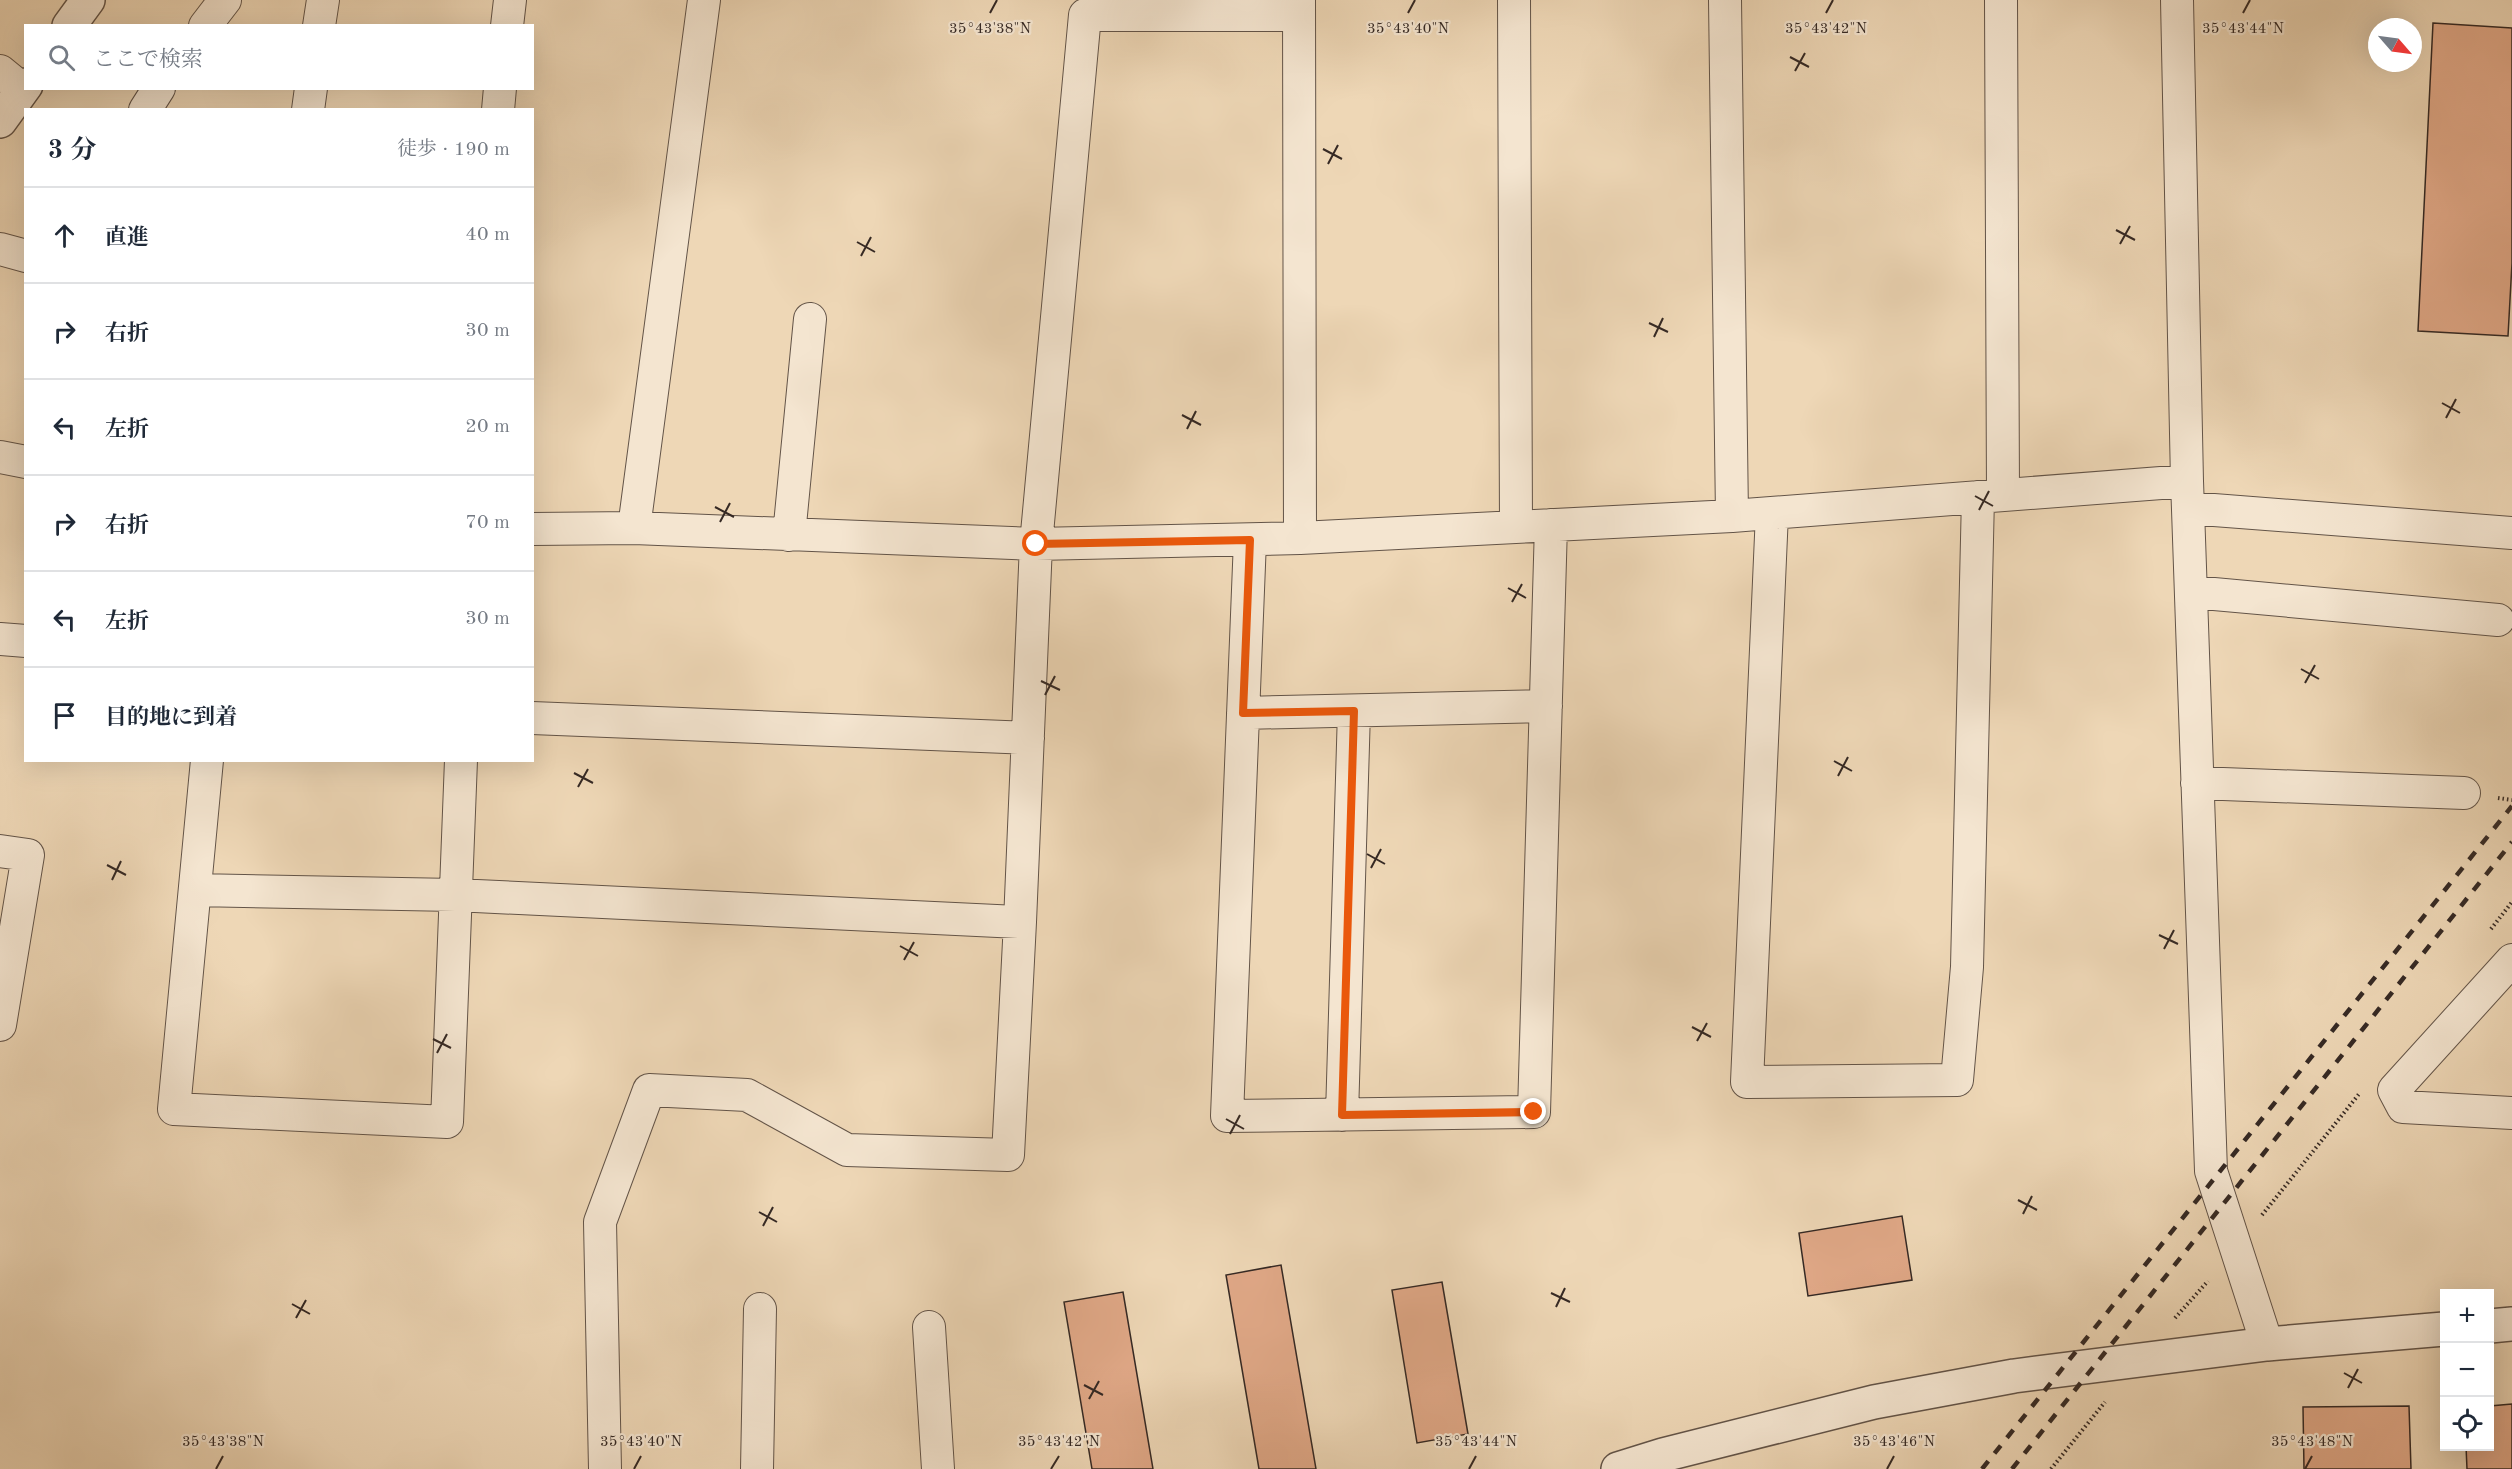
<!DOCTYPE html>
<html lang="ja">
<head>
<meta charset="utf-8">
<style>
  body { margin:0; font-family:"Old Standard TT","Noto Serif JP",serif; background:#f6f6f7; color:#1f2937 }
  .controls { position:absolute; right:18px; bottom:18px; display:grid; overflow:hidden; border-radius:0px; box-shadow:0 6px 24px #0002 }
  .controls button { width:54px; height:54px; display:grid; place-items:center; padding:0; border:0; border-bottom:2px solid #e0e1e3; background:#fff; color:#1f2937; font:30px sans-serif }
  .compass { position:absolute; left:2368px; top:18px; width:54px; height:54px; border-radius:50%; background:#fff; box-shadow:0 6px 24px #0002; rotate:118deg }
  .stop { position:absolute; width:18px; height:18px; margin:-14px; border:4px solid #ea580c; border-radius:50%; background:#fff }
  .stop.end { background:#ea580c; border-color:#fff; box-shadow:0 2px 6px #0008 }
  .list { margin:0; padding:0; list-style:none }
  h2 { display:flex; justify-content:space-between; align-items:center; height:78px; margin:0; padding:0 24px; font-size:26px }
  h2 small { font-size:20px; font-weight:400; color:#747a83 }
  .list li { display:grid; grid-template-columns:39px 1fr auto; gap:18px; align-items:center; box-sizing:border-box; height:96px; padding:0 24px; border-top:2px solid #e0e1e3 }
  .list b { display:block; font-size:22px; white-space:nowrap }
  .list em { font-size:20px; font-style:normal; color:#747a83 }
  .icon { flex:none; width:33px; height:33px; fill:none; stroke:currentColor; stroke-width:2; stroke-linecap:round; stroke-linejoin:round }
  .map { position:relative; flex:none; width:2512px; height:1469px; overflow:hidden }
  .search { position:absolute; background:#fff; box-shadow:0 6px 24px #0002; left:24px; top:24px; width:510px; height:66px; display:flex; align-items:center; gap:15px; box-sizing:border-box; padding:0 21px; border-radius:0px; color:#747a83; font-size:22px }
  .panel { position:absolute; background:#fff; box-shadow:0 6px 24px #0002; left:24px; top:108px; width:510px; height:654px; border-radius:0px }
  .map>svg:first-child { display:block }
  .building { fill:#e0a887; stroke:#352924; stroke-width:1.5 }
  .lines { fill:none; stroke-linecap:round; stroke-linejoin:round }
  .minor-casing { stroke:#635448; stroke-width:34 }
  .tertiary-casing { stroke:#635448; stroke-width:36 }
  .path { stroke:#352924; stroke-width:4; stroke-dasharray:1.5 3; stroke-linecap:butt }
  .minor { stroke:#f4e5d0; stroke-width:32 }
  .tertiary { stroke:#f4e5d0; stroke-width:33 }
  .rail { stroke:#352924; stroke-width:4.5; stroke-dasharray:10 10; stroke-linecap:butt }
  .route { stroke:#ea580c; stroke-width:8 }
  .ticks { fill:none; stroke:#352924; stroke-width:2 }
  .ticks-label { font-size:15px; text-anchor:middle; fill:#352924; stroke:#f4e5d0; stroke-width:4.5; stroke-linejoin:round; paint-order:stroke }
</style>
</head>
<body>
<div class="map">
<svg width="2512" height="1469" viewBox="0 0 2512 1469">
  <rect width="100%" height="100%" fill="#eed7b6"/>
  <filter id="stains"><feTurbulence type="fractalNoise" baseFrequency=".00333" numOctaves="4"/><feColorMatrix values="0 0 0 0 .2 0 0 0 0 .09 0 0 0 0 .02 0 0 0 .5 -.17"/></filter>
  <radialGradient id="worn" r=".72"><stop offset=".6" stop-color="#630" stop-opacity="0"/><stop offset="1" stop-color="#630" stop-opacity=".3"/></radialGradient>
  <!-- building -->
  <path class="building" d="M2433,23L2512,28V263L2508,336L2418,331Z
    M1902,1216L1912,1280L1808,1296L1799,1233Z
    M1281,1265L1316,1469H1259L1226,1275Z
    M1442,1282L1468,1434L1417,1443L1392,1290Z
    M1123,1292L1153,1469H1092L1064,1302Z
    M2512,1404V1469H2467L2466,1446H2490V1406Z
    M2409,1406L2411,1469H2304L2303,1407Z"/>
  <g class="lines">
    <!-- minor casing -->
    <g class="minor-casing">
      <path id="minor" d="M1299,0L1300,538
        M1514,0L1516,527
        M1725,0L1732,516
        M2001,0L2003,495
        M2177,0L2187,481L2211,1171L2267,1344
        M205,26L225,0
        M319,26L323,0
        M507,26L510,0
        M0,71L22,89
        M145,110L159,88
        M308,110L311,88
        M498,110L500,88
        M0,249L26,256
        M0,457L26,462
        M2188,508L2512,533
        M1772,513L1747,1082L1957,1080L1967,967L1978,497
        M634,528L704,0
        M532,529L634,528L1036,544L1300,538L1732,516L2187,481
        M789,535L810,319
        M1250,540L1227,1116L1534,1112L1551,525
        M2192,592L2498,620
        M0,639L26,641
        M1243,713L1546,706
        M532,718L1028,738
        M207,760L174,1109L447,1122L461,760
        M2197,783L2464,793
        M0,851L28,855L0,1025
        M195,890L455,895L1020,922L1036,544L1085,15H1299
        M2512,960L2394,1090L2403,1107L2512,1113
        M1342,1115L1354,711
        M929,1327L938,1469
        M605,1469L600,1222L649,1090L747,1095L847,1150L1008,1155L1020,922
        M757,1469L760,1309"/>
    </g>
    <!-- tertiary casing -->
    <g class="tertiary-casing">
      <path id="tertiary" d="M69,26L88,0
        M0,121L26,85
        M2490,1326L2512,1324
        M1618,1469L1663,1455L1874,1402L2014,1376L2267,1344L2444,1329"/>
    </g>
    <!-- path -->
    <path class="path" d="M2498,798L2512,800
      M2491,929L2512,902
      M2262,1215L2359,1094
      M2175,1318L2208,1281
      M2051,1469L2105,1402"/>
    <!-- minor -->
    <use href="#minor" class="minor"/>
    <!-- tertiary -->
    <use href="#tertiary" class="tertiary"/>
    <!-- rail -->
    <path class="rail" d="M1982,1469L2512,806
      M2012,1469L2512,842"/>
  </g>
  <g class="lines">
    <!-- route -->
    <path class="route" d="M1036,544L1250,540L1243,713L1354,711L1342,1115L1534,1112"/>
  </g>
  <!-- ticks -->
  <path class="ticks" d="M990,13L997,0M1408,13L1415,0M1826,13L1833,0M2243,13L2250,0M1790,57L1809,67M1795,71L1805,53M1323,149L1342,159M1328,164L1338,145M2116,230L2135,240M857,242L875,252M2120,244L2130,226M861,256L871,237M1649,323L1668,332M1654,337L1663,318M2442,403L2460,413M1182,415L1201,425M2446,418L2456,399M1187,429L1196,411M1975,496L1993,506M715,507L734,517M1979,510L1989,491M720,522L730,503M1508,588L1526,598M1512,602L1522,584M2301,669L2319,679M1041,681L1060,690M2305,683L2315,665M1045,695L1055,676M1834,761L1852,771M574,773L593,783M1838,776L1848,757M578,787L588,769M1367,854L1385,864M107,865L126,875M1371,868L1381,849M112,880L121,861M2159,935L2178,944M900,946L918,956M2164,949L2174,930M904,960L914,942M1692,1027L1711,1037M433,1039L451,1048M1697,1041L1707,1023M437,1053L447,1034M1226,1119L1244,1129M1230,1134L1240,1115M2018,1200L2037,1210M759,1212L777,1222M2023,1214L2032,1196M763,1226L773,1207M1551,1293L1570,1302M292,1304L310,1314M1556,1307L1565,1288M296,1318L306,1300M2344,1373L2362,1383M1084,1385L1103,1395M2348,1388L2358,1369M1089,1399L1099,1381M216,1469L223,1456M634,1469L641,1456M1051,1469L1059,1456M1469,1469L1476,1456M1887,1469L1894,1456M2305,1469L2312,1456"/>
  <g class="ticks-label">
    <text x="990" y="33">35°43'38"N</text>
    <text x="1408" y="33">35°43'40"N</text>
    <text x="1826" y="33">35°43'42"N</text>
    <text x="2243" y="33">35°43'44"N</text>
    <text x="223" y="1446">35°43'38"N</text>
    <text x="641" y="1446">35°43'40"N</text>
    <text x="1059" y="1446">35°43'42"N</text>
    <text x="1476" y="1446">35°43'44"N</text>
    <text x="1894" y="1446">35°43'46"N</text>
    <text x="2312" y="1446">35°43'48"N</text>
  </g>
  <rect width="100%" height="100%" filter="url(#stains)"/>
  <rect width="100%" height="100%" fill="url(#worn)"/>
</svg>
<div class="controls">
<button>+</button>
<button>−</button>
<button><svg class="icon" aria-label="locate" viewBox="0 0 24 24"><circle cx="12" cy="12" r="6"/><path d="M12 2v4M12 18v4M2 12h4M18 12h4"/></svg></button>
</div>
<svg class="compass" viewBox="-18 -18 36 36"><path d="M0-13l5 13h-10z" fill="#e53935"/><path d="M0 13l5-13h-10z" fill="#747a83"/></svg>
<div class="stop" style="left:1036px;top:544px"></div>
<div class="stop end" style="left:1534px;top:1112px"></div>
<div class="search"><svg class="icon" aria-label="search" viewBox="0 0 24 24"><circle cx="10" cy="10" r="6"/><path d="M15 15l6 6"/></svg>ここで検索</div>
<section class="panel">
<h2>3 分<small>徒歩 · 190 m</small></h2>
<ul class="list">
<li><svg class="icon" aria-label="ahead" viewBox="0 0 24 24"><path d="M12 20V5M6 11l6-6 6 6"/></svg><div><b>直進</b></div><em>40 m</em></li>
<li><svg class="icon" aria-label="right" viewBox="0 0 24 24"><path d="M7 20v-9h11M14 6l5 5-5 5"/></svg><div><b>右折</b></div><em>30 m</em></li>
<li><svg class="icon" aria-label="left" viewBox="0 0 24 24"><path d="M17 20v-9H6M10 6l-5 5 5 5"/></svg><div><b>左折</b></div><em>20 m</em></li>
<li><svg class="icon" aria-label="right" viewBox="0 0 24 24"><path d="M7 20v-9h11M14 6l5 5-5 5"/></svg><div><b>右折</b></div><em>70 m</em></li>
<li><svg class="icon" aria-label="left" viewBox="0 0 24 24"><path d="M17 20v-9H6M10 6l-5 5 5 5"/></svg><div><b>左折</b></div><em>30 m</em></li>
<li><svg class="icon" aria-label="arrive" viewBox="0 0 24 24"><path d="M6 21V4h12l-3 4 3 4H6"/></svg><div><b>目的地に到着</b></div></li>
</ul>
</section>
</div>
</body>
</html>
